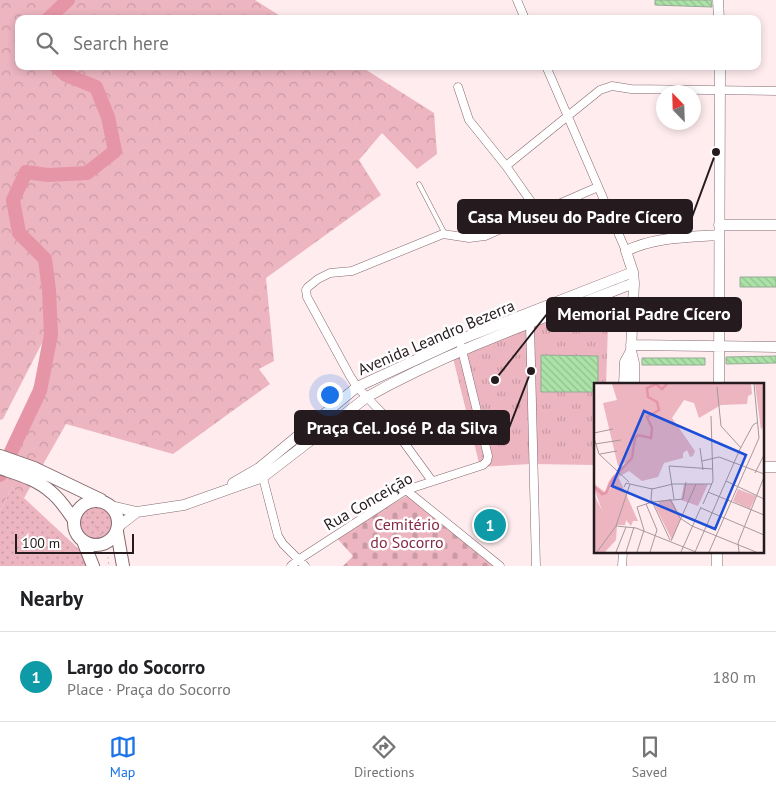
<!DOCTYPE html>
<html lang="en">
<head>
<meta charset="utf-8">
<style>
  body { margin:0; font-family:"PT Sans",sans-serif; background:#f2f2f2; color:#202124 }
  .compass { position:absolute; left:656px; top:85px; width:45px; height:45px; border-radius:50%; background:#fff; box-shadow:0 2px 8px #0003; rotate:337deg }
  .scale { position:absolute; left:15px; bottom:12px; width:119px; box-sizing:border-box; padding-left:5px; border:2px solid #251a1d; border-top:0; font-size:14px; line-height:18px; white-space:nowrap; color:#251a1d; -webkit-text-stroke:4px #fefefe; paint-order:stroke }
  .you { position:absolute; left:329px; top:394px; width:18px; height:18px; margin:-12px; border:4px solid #fff; border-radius:50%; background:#1a73e8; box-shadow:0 0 0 8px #1a73e833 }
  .badge { display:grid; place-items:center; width:32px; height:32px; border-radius:50%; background:#1a73e8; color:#fff; font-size:16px; font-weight:700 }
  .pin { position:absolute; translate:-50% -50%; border:2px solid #fff; box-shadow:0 1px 5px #0006 }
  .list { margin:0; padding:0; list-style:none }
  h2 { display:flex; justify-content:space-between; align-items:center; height:65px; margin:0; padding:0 20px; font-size:21px }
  h2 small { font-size:16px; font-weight:400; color:#757577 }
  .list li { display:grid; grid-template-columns:32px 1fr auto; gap:15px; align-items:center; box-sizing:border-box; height:90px; padding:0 20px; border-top:1px solid #e0e0e0 }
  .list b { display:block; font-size:19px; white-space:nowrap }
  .list p { margin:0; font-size:16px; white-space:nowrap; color:#757577 }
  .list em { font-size:16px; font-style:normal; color:#757577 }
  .icon { flex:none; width:28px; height:28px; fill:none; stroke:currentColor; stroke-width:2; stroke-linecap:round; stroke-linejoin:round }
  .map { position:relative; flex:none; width:776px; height:566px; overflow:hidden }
  .search { position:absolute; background:#fff; box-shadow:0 2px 8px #0003; left:15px; right:15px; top:15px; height:55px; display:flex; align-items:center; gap:12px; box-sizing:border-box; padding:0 18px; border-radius:10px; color:#757577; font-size:19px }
  .sheet { height:155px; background:#fff }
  nav { display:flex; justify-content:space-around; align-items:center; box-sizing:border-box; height:70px; border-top:1px solid #e0e0e0; background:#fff; font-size:14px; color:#757577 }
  nav a { display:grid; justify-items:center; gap:2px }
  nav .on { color:#1a73e8 }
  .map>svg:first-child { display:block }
  .grass { fill:url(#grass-dots) }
  .forest { fill:url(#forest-crowns) }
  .cemetery { fill:url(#cemetery-stones) }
  .park { fill:url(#park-tufts) }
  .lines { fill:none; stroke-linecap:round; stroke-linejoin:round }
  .river { stroke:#e695a7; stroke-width:14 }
  .building { fill:url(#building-back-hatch); stroke:#97aa95 }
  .service-casing { stroke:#856a6f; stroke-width:5 }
  .minor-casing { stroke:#856a6f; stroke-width:9 }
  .tertiary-casing { stroke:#856a6f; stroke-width:11 }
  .primary-casing { stroke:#856a6f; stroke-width:14 }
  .path { stroke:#a19194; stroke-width:1; stroke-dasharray:1 4; stroke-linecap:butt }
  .service { stroke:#fff; stroke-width:4 }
  .minor { stroke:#fff; stroke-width:8 }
  .tertiary { stroke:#fff; stroke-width:10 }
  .primary { stroke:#fff; stroke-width:12 }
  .labels { text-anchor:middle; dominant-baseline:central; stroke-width:5; stroke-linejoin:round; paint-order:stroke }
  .street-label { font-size:16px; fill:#251a1d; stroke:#fefefe }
  .park-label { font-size:16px; fill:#872a46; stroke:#fefefe }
  .inset-river { fill:none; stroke:#e695a7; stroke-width:2.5 }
  .inset-road { fill:none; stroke:#a8989b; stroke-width:1 }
  .view { fill:#1d4ed8; fill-opacity:0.15; stroke:#1d4ed8; stroke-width:2.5 }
  .inset-edge { fill:none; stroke:#251a1d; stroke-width:2.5 }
  .leader { fill:none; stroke:#251a1d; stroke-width:2 }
  .callout-dot { fill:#251a1d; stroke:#fefefe; stroke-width:2 }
  .callout { fill:#251a1d; stroke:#251a1d; stroke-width:2 }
  .callout-label { font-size:18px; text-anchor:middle; font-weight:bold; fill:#fff }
</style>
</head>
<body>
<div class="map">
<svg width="776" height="566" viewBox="0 0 776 566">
  <defs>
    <pattern id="grass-dots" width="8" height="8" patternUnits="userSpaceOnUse" patternTransform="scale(1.25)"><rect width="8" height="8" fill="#ecb5c0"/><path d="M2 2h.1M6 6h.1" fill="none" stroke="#ca9ba5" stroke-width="1.8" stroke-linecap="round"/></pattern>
    <pattern id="forest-crowns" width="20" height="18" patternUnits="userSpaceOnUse" patternTransform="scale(1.25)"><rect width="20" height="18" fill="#ecb5c0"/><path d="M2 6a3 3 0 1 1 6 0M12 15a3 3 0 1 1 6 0" fill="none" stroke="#ca9ba5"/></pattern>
    <pattern id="cemetery-stones" width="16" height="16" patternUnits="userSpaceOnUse" patternTransform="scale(1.25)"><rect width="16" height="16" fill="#ecb5c0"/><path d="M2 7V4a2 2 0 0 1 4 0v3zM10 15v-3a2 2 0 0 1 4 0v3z" fill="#ca9ba5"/></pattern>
    <pattern id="park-tufts" width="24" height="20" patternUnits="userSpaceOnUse" patternTransform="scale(1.25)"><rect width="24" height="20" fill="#ecb5c0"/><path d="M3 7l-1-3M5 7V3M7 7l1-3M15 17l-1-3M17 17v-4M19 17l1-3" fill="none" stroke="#ca9ba5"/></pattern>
    <pattern id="building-back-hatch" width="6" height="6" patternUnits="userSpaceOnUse" patternTransform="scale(1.25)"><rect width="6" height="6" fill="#abe2a7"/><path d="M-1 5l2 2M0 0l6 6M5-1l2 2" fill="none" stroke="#93c18f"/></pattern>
  </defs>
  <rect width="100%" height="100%" fill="#ffecef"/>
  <!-- grass -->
  <path class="grass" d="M12,487L24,498L97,566H0V511Z
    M76 523a19 19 0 1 1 38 0a19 19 0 1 1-38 0Z"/>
  <!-- forest -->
  <path class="forest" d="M0,0H255L285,19H19V66H360L434,113L437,154L417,169L382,133L359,160L381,195L266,278L274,361L259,369L270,384L173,454L66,424L24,498L12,487L0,511V459L35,384L42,343L3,419L0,420Z"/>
  <!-- cemetery -->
  <path class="cemetery" d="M410,494L491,556L504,566H343L353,556L335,536Z"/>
  <!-- park -->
  <path class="park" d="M609,296L606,385H595V465L531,464L480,467L453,358Z"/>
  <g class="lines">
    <!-- river -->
    <path class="river" d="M48,19L68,0
      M0,475L40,391L51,335L49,290L45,259L19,233L13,200L26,172L48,175L87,173L115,151L108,117L96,87L66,75L56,66"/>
  </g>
  <!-- building -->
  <path class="building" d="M655,0H711L712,7L655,5Z
    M740,277H776V287H740Z
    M541,355L598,356V385H595V392H541Z
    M776,356V363L726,364V357Z
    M642,358H705V365H642Z"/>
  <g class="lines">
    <!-- service casing -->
    <g class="service-casing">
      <path id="service" d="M419,184L445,234"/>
    </g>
    <!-- minor casing -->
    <g class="minor-casing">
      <path id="minor" d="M517,0L525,19
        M546,66L626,251
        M458,87L469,120L506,166L539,213
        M506,166L600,90L612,86L631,89L776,91
        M530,324L536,566
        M262,474L278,536L283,544L305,566
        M432,481L384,415L357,387L350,376L307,297L306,290L308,287L318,279L330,273L352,271L443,234L469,238L485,236L598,187
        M406,490L500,566
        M291,566L298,560L406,490L483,465L487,461L488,456L461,346
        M622,566L623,552"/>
    </g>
    <!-- tertiary casing -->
    <g class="tertiary-casing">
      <path id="tertiary" d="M718,0L719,19
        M719,225H776
        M631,345L776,347
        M624,385L625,362L631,351
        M634,385V363L631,351L634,283L633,272L626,251C654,237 688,237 719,235
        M719,385L720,66
        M762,467H776
        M233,483L259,468L357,387L459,340L633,272
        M111,506L137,512L184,505L263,477L367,397C451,350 544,318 634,283
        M119,526L137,512
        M717,566V552"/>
    </g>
    <!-- primary casing -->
    <g class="primary-casing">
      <path id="primary" d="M0,456L34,468L101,500
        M0,468C17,474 37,479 51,492C60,499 67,510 74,520
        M74 523a22 22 0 1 1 44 0a22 22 0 1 1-44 0Z
        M117,532L123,566
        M83,541L93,566"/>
    </g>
    <!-- path -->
    <path class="path" d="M85,504L84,508L106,543L109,566"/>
    <!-- service -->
    <use href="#service" class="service"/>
    <!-- minor -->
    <use href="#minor" class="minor"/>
    <!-- tertiary -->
    <use href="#tertiary" class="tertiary"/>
    <!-- primary -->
    <use href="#primary" class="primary"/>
  </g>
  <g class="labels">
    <!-- street labels -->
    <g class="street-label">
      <text transform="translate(436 337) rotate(-23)">Avenida Leandro Bezerra</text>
      <text transform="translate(368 501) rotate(-30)">Rua Conceição</text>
    </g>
    <!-- park labels -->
    <g class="park-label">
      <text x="407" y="524">Cemitério<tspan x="407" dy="18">do Socorro</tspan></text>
    </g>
  </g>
  <!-- overview -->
  <g transform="translate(594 383)">
    <rect width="170" height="170" fill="#ffecef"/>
    <path d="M24,93L44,138H39L37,143L32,137L31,142H23L22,157L17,153L0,105L13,112Z" fill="#ecb5c0"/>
    <path d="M18,1H157L158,11L154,13L153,21L127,22L105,35L100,20L90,17L78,35L101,68L99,73L96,74L93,67L89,70V75L70,80L64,94L48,98L35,88L19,97L14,112H10L2,108L0,101L11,109L15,98L35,78L24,83L9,20L23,17ZM0,112L13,137L17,153L22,157L11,169H0Z" fill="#ecb5c0"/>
    <path d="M77,116L87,135L78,157L61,123L65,121L64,118Z" fill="#ecb5c0"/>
    <path d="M161,1H170V42L167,47ZM90,101H114L104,123L87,117ZM144,106L162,113L156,126L139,118Z" fill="#ecb5c0"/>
    <path class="inset-river" d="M0,103L8,111L12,110L19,95L38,75L41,55L44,52L57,55L58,45L53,34L65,27L63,19L54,14L53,5L62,1L68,6L73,1"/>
    <path class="inset-road" d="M123,4L127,43L147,65M0,50L19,46M0,55L5,71L35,99M1,61L27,57M106,65L109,87M6,71L23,68M108,78L125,74L170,91M161,90L170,72M132,98L170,116M36,101L58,106L79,101H118M58,105L57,116L76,157M114,109L170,132M76,116L86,135L98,143L162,169M80,116L75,83L119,86M52,121L63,147L56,169M109,121L119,98L117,33M107,125L170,152M22,143L42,145L102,169M77,158L102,101M3,169L22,143L36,101L32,100L30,104M22,169L32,144M32,169L40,144M43,169L50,147L43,124L58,119L89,116L92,99M87,169L107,124M101,169L146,66L159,42L164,39M115,169L165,55L160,1M145,169L144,160L170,94"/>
    <path class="view" d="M50,28L152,72L121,146L18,103Z"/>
    <rect width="170" height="170" class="inset-edge"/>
  </g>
  <!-- callouts -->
  <path class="leader" d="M716 152L692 217M495 380L547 314M531 371L509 428"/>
  <g class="callout-dot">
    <circle cx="716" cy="152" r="5"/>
    <circle cx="495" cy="380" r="5"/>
    <circle cx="531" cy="371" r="5"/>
  </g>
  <g class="callout">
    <rect x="458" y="200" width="234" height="33" rx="5"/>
    <rect x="547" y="298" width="194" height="33" rx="5"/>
    <rect x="295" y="411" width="214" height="33" rx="5"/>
  </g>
  <g class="callout-label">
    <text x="575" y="223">Casa Museu do Padre Cícero</text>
    <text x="644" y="320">Memorial Padre Cícero</text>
    <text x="402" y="434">Praça Cel. José P. da Silva</text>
  </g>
</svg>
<svg class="compass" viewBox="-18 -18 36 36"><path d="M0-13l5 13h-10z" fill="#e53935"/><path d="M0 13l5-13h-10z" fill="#757577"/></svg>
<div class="scale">100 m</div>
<div class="you"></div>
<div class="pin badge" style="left:490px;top:525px;background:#0f9aa8">1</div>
<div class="search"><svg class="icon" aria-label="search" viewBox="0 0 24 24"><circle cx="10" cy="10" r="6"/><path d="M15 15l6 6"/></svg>Search here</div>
</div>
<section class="sheet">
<h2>Nearby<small></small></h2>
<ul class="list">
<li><span class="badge" style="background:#0f9aa8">1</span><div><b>Largo do Socorro</b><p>Place · Praça do Socorro</p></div><em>180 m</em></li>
</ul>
</section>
<nav>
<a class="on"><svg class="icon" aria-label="map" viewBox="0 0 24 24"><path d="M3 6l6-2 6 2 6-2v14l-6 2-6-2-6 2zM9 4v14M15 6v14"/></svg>Map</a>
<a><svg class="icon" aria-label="directions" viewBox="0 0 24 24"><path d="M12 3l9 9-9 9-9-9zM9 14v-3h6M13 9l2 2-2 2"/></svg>Directions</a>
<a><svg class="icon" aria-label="saved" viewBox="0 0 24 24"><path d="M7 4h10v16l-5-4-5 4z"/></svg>Saved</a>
</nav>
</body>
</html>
